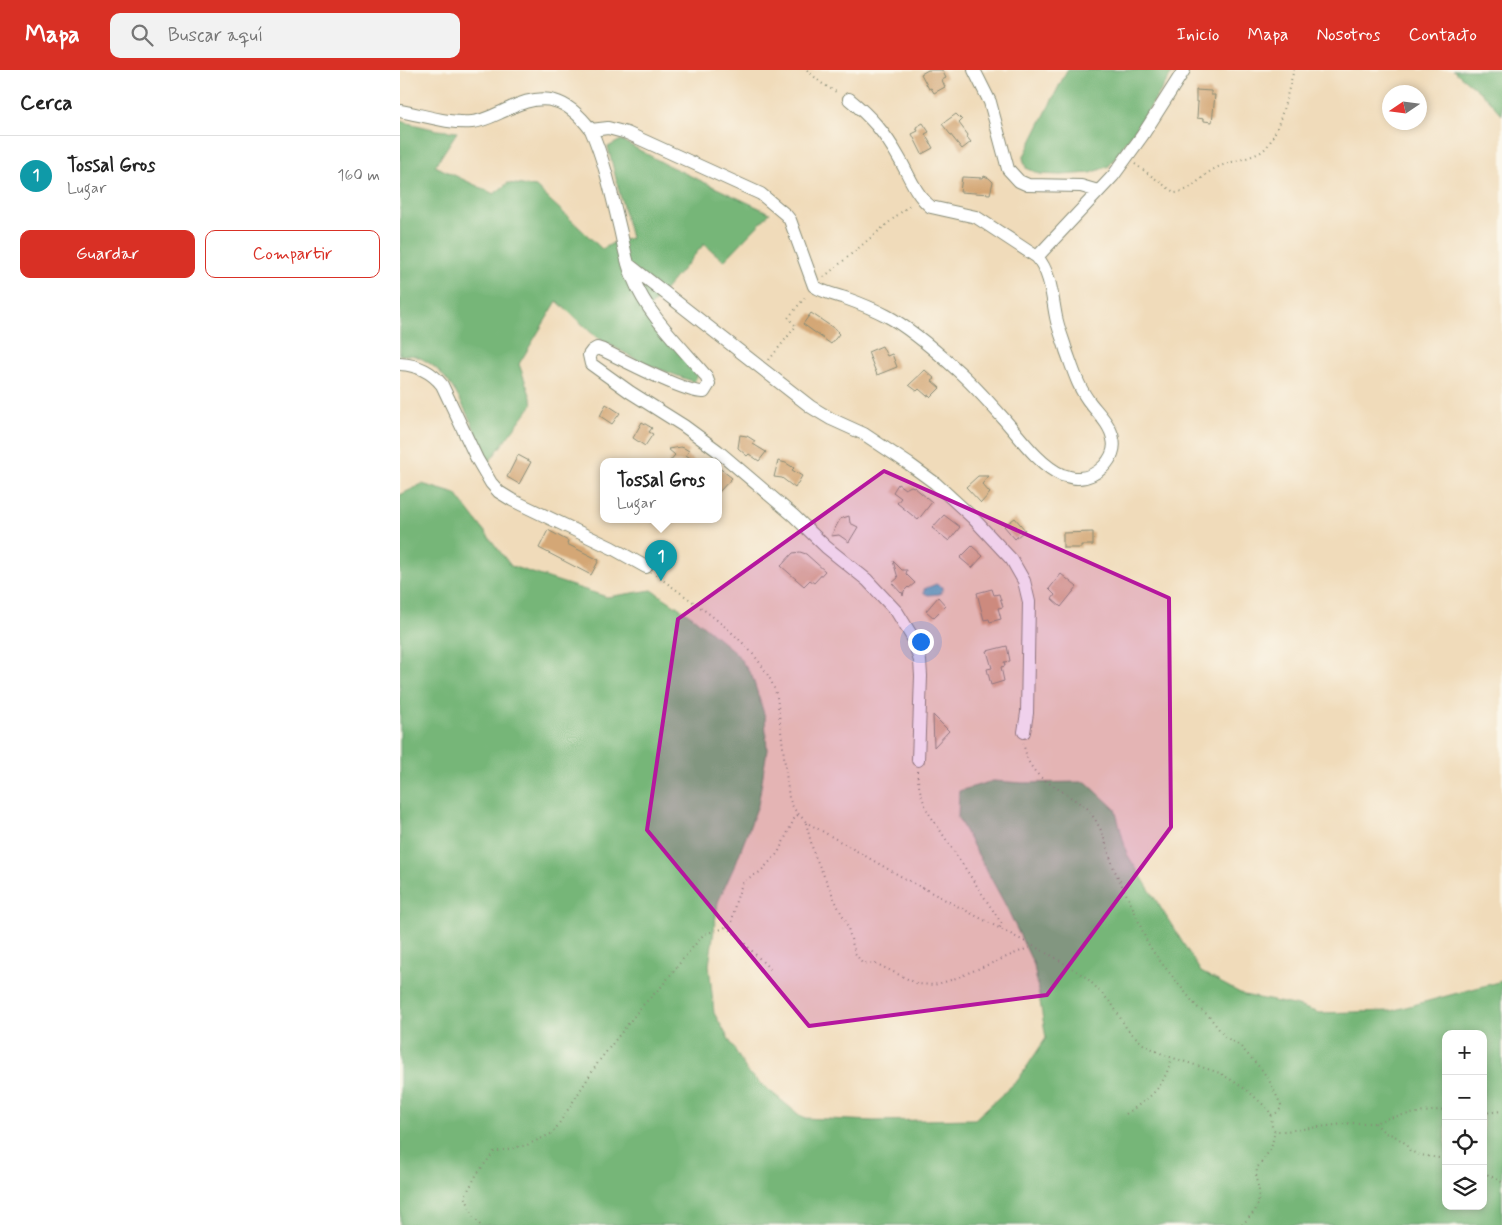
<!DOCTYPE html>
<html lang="es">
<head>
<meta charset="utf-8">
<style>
  body { margin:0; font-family:Mynerve,sans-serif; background:#f2f2f2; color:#222 }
  .controls { position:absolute; right:15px; bottom:15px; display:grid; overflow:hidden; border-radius:10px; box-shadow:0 2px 8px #0003 }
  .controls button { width:45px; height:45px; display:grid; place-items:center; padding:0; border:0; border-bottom:1px solid #e0e0e0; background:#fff; color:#222; font:25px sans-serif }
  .compass { position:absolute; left:982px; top:15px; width:45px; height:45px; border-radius:50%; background:#fff; box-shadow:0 2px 8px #0003; rotate:257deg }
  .you { position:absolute; left:520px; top:571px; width:18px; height:18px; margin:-12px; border:4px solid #fff; border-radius:50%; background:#1a73e8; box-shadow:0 0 0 8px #1a73e833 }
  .badge { display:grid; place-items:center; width:32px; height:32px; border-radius:50%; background:#d93025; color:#fff; font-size:16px; font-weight:700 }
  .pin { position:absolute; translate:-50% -41px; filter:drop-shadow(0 1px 2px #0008) }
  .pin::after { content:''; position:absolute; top:26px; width:18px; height:15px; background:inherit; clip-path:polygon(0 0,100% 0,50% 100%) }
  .popup { position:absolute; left:200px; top:388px; width:122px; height:65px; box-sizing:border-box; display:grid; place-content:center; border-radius:10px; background:#fff; filter:drop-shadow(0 1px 4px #0005); font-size:16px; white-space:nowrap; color:#767676 }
  .popup b { font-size:19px; color:#222 }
  .popup::after { content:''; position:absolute; left:50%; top:100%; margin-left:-10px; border:10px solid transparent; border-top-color:#fff }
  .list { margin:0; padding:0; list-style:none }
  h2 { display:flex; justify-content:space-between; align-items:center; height:65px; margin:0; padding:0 20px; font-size:21px }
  h2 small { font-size:16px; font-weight:400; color:#767676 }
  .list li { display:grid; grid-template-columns:32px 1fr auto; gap:15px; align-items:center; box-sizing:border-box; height:80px; padding:0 20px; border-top:1px solid #e0e0e0 }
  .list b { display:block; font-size:19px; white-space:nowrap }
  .list p { margin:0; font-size:16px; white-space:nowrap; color:#767676 }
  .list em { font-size:16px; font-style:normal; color:#767676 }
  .actions { display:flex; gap:10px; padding:15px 20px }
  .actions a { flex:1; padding:11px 0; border:1px solid #d93025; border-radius:10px; text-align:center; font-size:18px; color:#d93025 }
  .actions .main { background:#d93025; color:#fff }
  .icon { flex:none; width:28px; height:28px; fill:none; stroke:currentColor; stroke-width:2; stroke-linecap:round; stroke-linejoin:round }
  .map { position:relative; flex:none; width:1102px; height:1155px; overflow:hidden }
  header { display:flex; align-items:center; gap:30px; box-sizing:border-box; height:70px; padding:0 25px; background:#d93025; color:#fff }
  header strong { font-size:24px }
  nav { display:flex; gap:28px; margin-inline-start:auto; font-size:18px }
  .search { width:350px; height:45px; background:#f2f2f2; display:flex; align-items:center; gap:12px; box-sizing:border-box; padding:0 18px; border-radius:10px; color:#767676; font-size:19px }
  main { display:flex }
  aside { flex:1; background:#fff }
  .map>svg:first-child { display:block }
  .forest { fill:#76b678; stroke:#4a7a56; fill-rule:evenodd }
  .water { fill:#42b0bf; stroke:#30767a }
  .building { fill:#d4a776 }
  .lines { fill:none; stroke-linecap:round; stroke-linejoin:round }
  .minor-casing { stroke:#888c77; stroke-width:14 }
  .path { stroke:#888c77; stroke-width:2; stroke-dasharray:1 4; stroke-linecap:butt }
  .minor { stroke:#fff; stroke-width:12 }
  .marked { fill:#b5179e; fill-opacity:0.2; stroke:#b5179e; stroke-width:4; stroke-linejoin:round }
</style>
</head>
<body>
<header>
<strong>Mapa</strong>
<div class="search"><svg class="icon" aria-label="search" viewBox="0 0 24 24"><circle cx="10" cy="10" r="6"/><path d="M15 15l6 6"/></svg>Buscar aquí</div>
<nav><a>Inicio</a><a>Mapa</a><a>Nosotros</a><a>Contacto</a></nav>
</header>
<main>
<aside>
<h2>Cerca<small></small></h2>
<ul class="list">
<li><span class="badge" style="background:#0f9aa8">1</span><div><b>Tossal Gros</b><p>Lugar</p></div><em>160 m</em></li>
</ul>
<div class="actions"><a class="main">Guardar</a><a>Compartir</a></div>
</aside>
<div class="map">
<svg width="1102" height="1155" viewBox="0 0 1102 1155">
  <rect width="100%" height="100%" fill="#fbf7ec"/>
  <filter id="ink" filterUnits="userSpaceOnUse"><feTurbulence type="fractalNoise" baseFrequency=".02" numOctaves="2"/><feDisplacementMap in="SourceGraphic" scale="10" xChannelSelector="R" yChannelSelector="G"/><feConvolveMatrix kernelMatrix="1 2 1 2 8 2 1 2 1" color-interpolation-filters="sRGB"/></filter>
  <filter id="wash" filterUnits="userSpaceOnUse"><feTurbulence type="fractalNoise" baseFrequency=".0096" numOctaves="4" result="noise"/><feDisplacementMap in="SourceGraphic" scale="20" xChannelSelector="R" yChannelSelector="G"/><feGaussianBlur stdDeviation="1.12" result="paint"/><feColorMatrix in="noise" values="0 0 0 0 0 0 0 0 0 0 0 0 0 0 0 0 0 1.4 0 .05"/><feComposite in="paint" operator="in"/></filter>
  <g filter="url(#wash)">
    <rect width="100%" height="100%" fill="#f0dbba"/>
    <!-- forest -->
    <path class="forest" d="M667,0H774L742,50L709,96L691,103L661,105L640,104L626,98L623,88Z
      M1053,0H1102V45L1086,27Z
      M0,51L37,60L57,62L35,96L94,124L108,113L136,117L202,179L215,172L231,168L208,77L221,70L265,94L370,143L324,191L304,174L246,242L298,305L294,312L243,293L196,267L157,231L119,294L133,333L89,392C72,358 55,299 15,286C11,285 5,285 0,285Z
      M22,414L56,424L111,496L207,527L252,520L293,547L336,583L352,606L365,647L367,680L358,735L337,790L318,832L309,895L314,943L348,1003L403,1048L474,1051L575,1049L618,1010L646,968L634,895L605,834L558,748L559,721L593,711L623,713L686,712L715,739L727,784L801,902L844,925L898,936L919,943L991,941L1102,911V1155H0V425ZM1046,964H1083V1136H1046Z"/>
    <!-- water -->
    <path class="water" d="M536,514L542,517V521L540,524L528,525L524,523V519Z"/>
    <g id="blocks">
      <!-- building -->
      <path class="building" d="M528,0H542L546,8L542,10L545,17L534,23L531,18L529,19L521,4Z
        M796,20L811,21V25H815L812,52L804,51V49L797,48L798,32H796Z
        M556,44L562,50L559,53L568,65L567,67L571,72L562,79L542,54Z
        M523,53L529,62L525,64L533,78L522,84L512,64L518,61L516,57Z
        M584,106L589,108L593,112L590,124L560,122L562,107L583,108Z
        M411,243L438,261L437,262L439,264L431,274L403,254Z
        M482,276L487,286L492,284L497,297L477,305L468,282Z
        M525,300L535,309L532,311L540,318L531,327L529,325L527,326L519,319L517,321L509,315Z
        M206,334L220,343L212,354L200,346Z
        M242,352L252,358L249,362L253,364L245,376L233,368Z
        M340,365L347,366L355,371L353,374L366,382L359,391L349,384L347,386L338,378Z
        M281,377L284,378L289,381L286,385L296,392H269L275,385L268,379Z
        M118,385L131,392L119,414L107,407Z
        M378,391L386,393L394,398L392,400L402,406L395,418L382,408L374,407Z
        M318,397L332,408L318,423Z
        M578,406H589L582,414L590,423L581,433L566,417Z
        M498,414L505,419L511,416L514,417L532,432L518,450L497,433L501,428L493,422Z
        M544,445L560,457L549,471L532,458Z
        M449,446L450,453L458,457L449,472L439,465L431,466L440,449Z
        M615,448L625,460L615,469L604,456Z
        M148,460L168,471L167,474L199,490L191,505L139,478Z
        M693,462V475H681V478H663V463Z
        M572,476L583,486L572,498L560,488Z
        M400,482L406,484L425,501L414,513L410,510L404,516L381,496L393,483Z
        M493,491L502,500H507L506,504L515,513L509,518L508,517L504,521L503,526L502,522L501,523L492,513L498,508Z
        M661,504L677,517L661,537L652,529L655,525L649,519Z
        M592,519L594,525L599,524L603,537L598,538L601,549L590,552L589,549L584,550L577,523Z
        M538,527L546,536L534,548L526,541Z
        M607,576L610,591L604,592L605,596L601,597L604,611L591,615L587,599L592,598L587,581Z
        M533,645L549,661L534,677Z"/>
    </g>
  </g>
  <g filter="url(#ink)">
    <use href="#blocks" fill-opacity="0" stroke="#888c77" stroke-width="1"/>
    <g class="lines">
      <!-- minor casing -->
      <g class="minor-casing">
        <path id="minor" d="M574,0L590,32L608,99L619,111L628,115L681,116L698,121
          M449,29C471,47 485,63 499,88C509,105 515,124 531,137L576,147L637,187C651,203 652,227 656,247C658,258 663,269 666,280C673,299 678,318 691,334C699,344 711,356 713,369C718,388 696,409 677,408C672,408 667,406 662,405C639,395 619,366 603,348C588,331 573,314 556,299C536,281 510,258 487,246C474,239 459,233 445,228C435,225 422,222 414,216L390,150L386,145L361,124L227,63L208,58L191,60C205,92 212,126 220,159C224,176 226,192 233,208C248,246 280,275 306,306L309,314L304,322C288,324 221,289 203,280L197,278L192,281L189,285L191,294L230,322L284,356L318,381L394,446L426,477L467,510L497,542L513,568L520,591L521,606L518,690
          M0,41C23,45 48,54 72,52C85,51 96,44 108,39C144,21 167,28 191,60
          M637,187L713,106L742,66L784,0
          M228,194L411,337L431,349L464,364L509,394L535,413L572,447L612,490L624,511L629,532L627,643L624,662
          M0,294C17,295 31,301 42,315L77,389L91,413L99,422L112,430L212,478L246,497"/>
      </g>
      <!-- path -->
      <path class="path" d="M407,0L421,13L438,23
        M735,94L775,123C792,121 800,107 814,99C829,91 846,90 861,82C878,72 888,19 894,0
        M424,207L512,133
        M369,290L396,256L388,248L407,225
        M256,505C297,536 363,575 377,627L389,728L394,739L406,752L502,807L656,888L687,908L712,934L727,959L743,974L764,985L820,1003L833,1011L848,1021L868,1039L871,1045L872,1057L875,1061H886L952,1053H975L984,1049L1003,1045L1046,1039
        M623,673L628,691L633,699L640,707L687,738L696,751L702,762L714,799L733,838L747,872L756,886L797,937L808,945L825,967L840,976L862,1000L869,1010L881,1035C880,1042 877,1043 871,1045
        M517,701C518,716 522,729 528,742L602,854L599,859
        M406,753L414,784L439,839L446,851L455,883L462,893L477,894L518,914L534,915L551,910L633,876
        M327,856L372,901
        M1083,1043L1102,1041
        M726,1044C753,1025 762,1020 772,988
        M975,1053L985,1063L993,1065L1005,1073L1010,1081L1020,1085L1046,1089
        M1083,1102L1102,1112
        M80,1155L73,1146L65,1126L77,1104L94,1082L127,1075L153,1063L199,991L242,936L261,917L283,889L304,864L322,859L332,853L335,834L343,811L360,802L378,783L395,747L398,745
        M842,1155L855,1141L858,1134L859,1119L856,1109L857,1098L871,1079L875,1061"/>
      <!-- minor -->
      <use href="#minor" class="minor"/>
    </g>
  </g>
  <!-- marked area -->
  <path class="marked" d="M484,401L769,528L771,757L647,925L409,956L247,760L278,549Z"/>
</svg>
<div class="controls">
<button>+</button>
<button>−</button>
<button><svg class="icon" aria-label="locate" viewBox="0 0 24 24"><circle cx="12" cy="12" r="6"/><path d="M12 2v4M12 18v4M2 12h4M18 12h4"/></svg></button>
<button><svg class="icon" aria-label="layers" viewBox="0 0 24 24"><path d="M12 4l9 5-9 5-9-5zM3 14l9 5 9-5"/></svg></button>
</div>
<svg class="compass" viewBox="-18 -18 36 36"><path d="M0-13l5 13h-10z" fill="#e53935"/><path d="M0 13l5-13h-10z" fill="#767676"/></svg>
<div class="you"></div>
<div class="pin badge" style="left:261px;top:511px;background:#0f9aa8">1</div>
<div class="popup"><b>Tossal Gros</b>Lugar</div>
</div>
</main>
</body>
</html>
